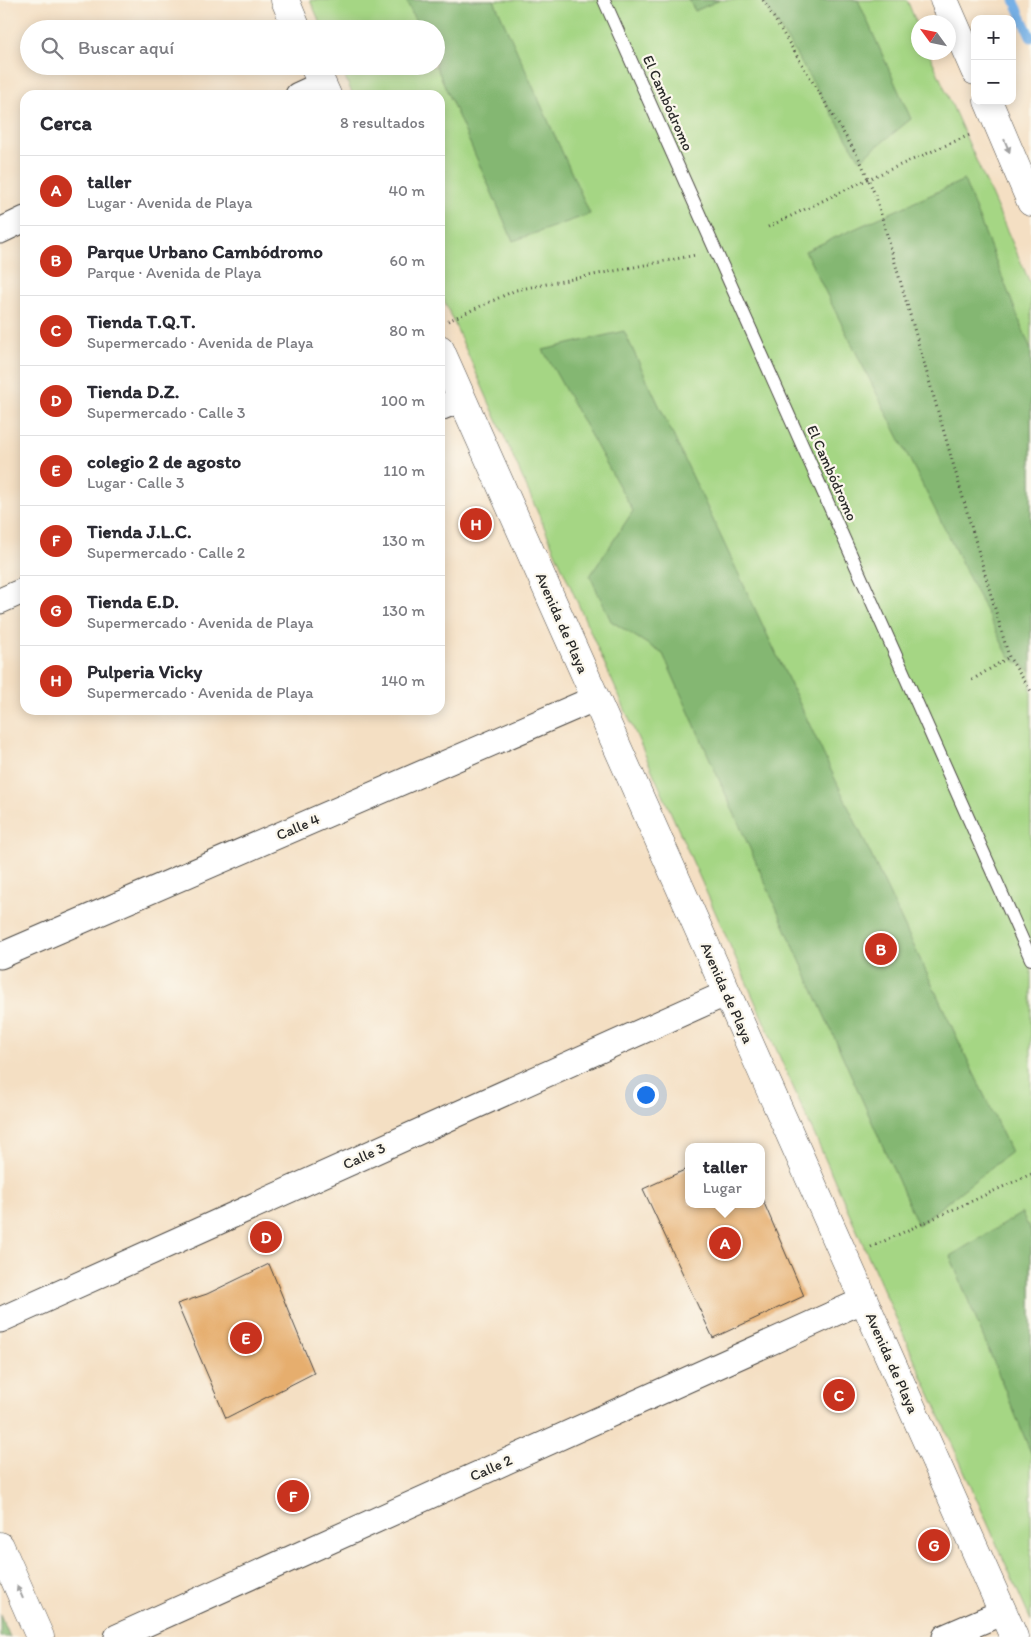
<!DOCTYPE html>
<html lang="es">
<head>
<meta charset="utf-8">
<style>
  body { margin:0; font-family:Itim,sans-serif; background:#f2f2f3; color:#2b2b33 }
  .controls { position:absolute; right:15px; top:15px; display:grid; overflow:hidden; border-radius:10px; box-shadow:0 2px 12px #0003 }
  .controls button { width:45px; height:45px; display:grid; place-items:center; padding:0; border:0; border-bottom:1px solid #e1e1e2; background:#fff; color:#2b2b33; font:25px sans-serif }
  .compass { position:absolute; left:911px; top:15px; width:45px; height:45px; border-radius:50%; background:#fff; box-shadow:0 2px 12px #0003; rotate:303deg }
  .you { position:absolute; left:645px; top:1094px; width:18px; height:18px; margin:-12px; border:4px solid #fff; border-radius:50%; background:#1a73e8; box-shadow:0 0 0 8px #1a73e833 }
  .badge { display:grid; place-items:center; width:32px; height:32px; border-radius:50%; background:#c8321e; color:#fff; font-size:16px; font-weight:700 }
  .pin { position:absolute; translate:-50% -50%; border:2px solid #fff; box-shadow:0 1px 5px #0006 }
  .popup { position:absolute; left:685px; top:1143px; width:80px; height:65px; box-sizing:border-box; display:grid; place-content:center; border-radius:10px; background:#fff; filter:drop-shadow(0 1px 4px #0005); font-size:16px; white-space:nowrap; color:#7c7c81 }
  .popup b { font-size:19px; color:#2b2b33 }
  .popup::after { content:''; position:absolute; left:50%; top:100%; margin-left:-10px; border:10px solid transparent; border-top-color:#fff }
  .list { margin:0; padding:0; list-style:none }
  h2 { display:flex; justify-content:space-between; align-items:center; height:65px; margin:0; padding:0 20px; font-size:21px }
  h2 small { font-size:16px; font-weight:400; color:#7c7c81 }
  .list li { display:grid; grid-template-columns:32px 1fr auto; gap:15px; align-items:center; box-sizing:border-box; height:70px; padding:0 20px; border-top:1px solid #e1e1e2 }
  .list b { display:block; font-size:19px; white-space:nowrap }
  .list p { margin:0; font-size:16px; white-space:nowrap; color:#7c7c81 }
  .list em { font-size:16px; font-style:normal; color:#7c7c81 }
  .icon { flex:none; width:28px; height:28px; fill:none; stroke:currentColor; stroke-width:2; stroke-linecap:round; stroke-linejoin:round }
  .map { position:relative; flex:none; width:1031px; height:1637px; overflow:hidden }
  .search { position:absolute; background:#fff; box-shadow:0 2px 12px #0003; left:20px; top:20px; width:425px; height:55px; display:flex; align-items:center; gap:12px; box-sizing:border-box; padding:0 18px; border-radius:28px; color:#7c7c81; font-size:19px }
  .panel { position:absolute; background:#fff; box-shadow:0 2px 12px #0003; left:20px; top:90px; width:425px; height:625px; border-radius:15px }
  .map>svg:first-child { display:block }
  .green { fill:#a5d684; stroke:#688058 }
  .forest { fill:#84b772; stroke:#58714e }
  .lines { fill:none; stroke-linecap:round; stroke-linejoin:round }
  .stream { stroke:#76b0e6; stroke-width:9 }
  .building { fill:#e6ae6e }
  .lane-casing { stroke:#494642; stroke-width:14 }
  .street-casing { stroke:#494642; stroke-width:27 }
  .secondary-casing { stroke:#494642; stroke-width:29 }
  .primary-casing { stroke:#494642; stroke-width:29 }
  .path { stroke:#494642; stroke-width:3; stroke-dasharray:1 4; stroke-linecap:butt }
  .lane { stroke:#fff; stroke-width:12 }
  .street { stroke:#fff; stroke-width:25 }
  .secondary { stroke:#fff; stroke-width:28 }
  .primary { stroke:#fff; stroke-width:28 }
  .oneway { fill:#a0a0a0 }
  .labels { text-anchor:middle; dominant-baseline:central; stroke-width:4.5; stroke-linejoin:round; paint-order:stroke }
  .street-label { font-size:15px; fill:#2b2b2b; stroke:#fbf7ec }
</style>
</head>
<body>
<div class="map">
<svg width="1031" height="1637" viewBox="0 0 1031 1637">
  <rect width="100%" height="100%" fill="#fbf7ec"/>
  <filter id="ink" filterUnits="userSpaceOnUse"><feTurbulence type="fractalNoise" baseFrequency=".02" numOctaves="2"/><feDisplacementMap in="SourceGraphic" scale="10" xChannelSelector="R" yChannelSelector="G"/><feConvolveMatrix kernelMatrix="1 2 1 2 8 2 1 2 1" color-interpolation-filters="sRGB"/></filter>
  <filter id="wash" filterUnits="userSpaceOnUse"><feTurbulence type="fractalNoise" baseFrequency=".0096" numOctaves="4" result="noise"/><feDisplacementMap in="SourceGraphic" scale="20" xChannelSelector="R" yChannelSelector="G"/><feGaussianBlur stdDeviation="1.12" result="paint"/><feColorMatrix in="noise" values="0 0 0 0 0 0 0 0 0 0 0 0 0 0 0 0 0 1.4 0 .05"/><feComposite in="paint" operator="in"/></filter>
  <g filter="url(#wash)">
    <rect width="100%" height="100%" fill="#f4dfc3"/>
    <!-- green -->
    <path class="green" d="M310,0H907L918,27V52L929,53L1031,285V1621L598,649L440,291V95H353L340,66H436V29H323Z"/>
    <!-- forest -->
    <path class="forest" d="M406,0H494L590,214L513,241L436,66V29H419Z
      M689,0H720L695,11Z
      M763,0H858L911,119L860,160Z
      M964,180L1031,350V671L1009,657L805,251Z
      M624,331L1011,1152L918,1225L663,654L611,621L590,576L633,511L543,350Z
      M1022,1213L1031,1233V1453L950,1256Z
      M0,1614L10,1637H0Z"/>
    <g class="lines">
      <!-- stream -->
      <path class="stream" d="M1014,0L1031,38"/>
    </g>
    <g id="blocks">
      <!-- building -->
      <path class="building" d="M689,1168V1204H761V1196L804,1296L713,1338L643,1189Z
        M269,1264L314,1373L226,1418L177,1304L207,1294Z"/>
    </g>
  </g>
  <g filter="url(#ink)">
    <use href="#blocks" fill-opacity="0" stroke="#494642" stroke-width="1"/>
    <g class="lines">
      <!-- lane casing -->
      <g class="lane-casing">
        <path id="lane" d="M604,0L1031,959"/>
      </g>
      <!-- street casing -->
      <g class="street-casing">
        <path id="street" d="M298,95L322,84
          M0,231L25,219
          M440,408L462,399
          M0,601L25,590
          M0,956L596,698
          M0,1320L727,993
          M117,1637L864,1300
          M945,1637L1003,1612"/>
      </g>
      <!-- secondary casing -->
      <g class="secondary-casing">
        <path id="secondary" d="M285,0L297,29
          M314,66L327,95
          M440,349L1014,1637
          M0,1546L40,1637"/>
      </g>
      <!-- primary casing -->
      <g class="primary-casing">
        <path id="primary" d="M944,0L975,71
          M988,101L1031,202"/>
      </g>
      <!-- path -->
      <path class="path" d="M763,0L860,160L876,197L1009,657L1031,691
        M768,227L868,179L972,134
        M448,321L516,290L696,255
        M972,680L1009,657
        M871,1247L1031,1174"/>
      <!-- lane -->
      <use href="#lane" class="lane"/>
      <!-- street -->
      <use href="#street" class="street"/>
      <!-- secondary -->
      <use href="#secondary" class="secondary"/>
      <!-- primary -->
      <use href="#primary" class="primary"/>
    </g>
    <!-- one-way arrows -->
    <defs><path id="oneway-solid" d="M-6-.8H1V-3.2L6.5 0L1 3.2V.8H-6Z" transform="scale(1.25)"/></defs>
    <g class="oneway">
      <use href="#oneway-solid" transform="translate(1007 146) rotate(67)"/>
      <use href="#oneway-solid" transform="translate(20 1592) rotate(-114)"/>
    </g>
  </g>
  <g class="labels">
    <!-- street labels -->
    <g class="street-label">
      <text transform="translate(668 103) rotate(66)">El Cambódromo</text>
      <text transform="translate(832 473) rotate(66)">El Cambódromo</text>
      <text transform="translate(562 623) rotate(66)">Avenida de Playa</text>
      <text transform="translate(298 827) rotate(-23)">Calle 4</text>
      <text transform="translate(727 993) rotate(66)">Avenida de Playa</text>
      <text transform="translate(364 1156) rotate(-24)">Calle 3</text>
      <text transform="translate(892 1363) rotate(66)">Avenida de Playa</text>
      <text transform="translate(491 1468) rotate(-24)">Calle 2</text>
    </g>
  </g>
</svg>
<div class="controls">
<button>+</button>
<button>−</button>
</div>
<svg class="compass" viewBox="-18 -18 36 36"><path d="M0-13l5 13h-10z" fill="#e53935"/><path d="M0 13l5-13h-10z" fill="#7c7c81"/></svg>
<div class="you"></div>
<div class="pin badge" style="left:725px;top:1243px">A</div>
<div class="popup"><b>taller</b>Lugar</div>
<div class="pin badge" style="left:881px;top:949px">B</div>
<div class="pin badge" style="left:839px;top:1395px">C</div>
<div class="pin badge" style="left:266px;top:1237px">D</div>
<div class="pin badge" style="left:246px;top:1338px">E</div>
<div class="pin badge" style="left:293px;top:1496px">F</div>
<div class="pin badge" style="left:934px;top:1545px">G</div>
<div class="pin badge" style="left:476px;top:524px">H</div>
<div class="search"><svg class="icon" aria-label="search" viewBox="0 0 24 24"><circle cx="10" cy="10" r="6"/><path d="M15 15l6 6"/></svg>Buscar aquí</div>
<section class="panel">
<h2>Cerca<small>8 resultados</small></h2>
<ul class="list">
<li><span class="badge">A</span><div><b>taller</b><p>Lugar · Avenida de Playa</p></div><em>40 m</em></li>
<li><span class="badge">B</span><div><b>Parque Urbano Cambódromo</b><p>Parque · Avenida de Playa</p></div><em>60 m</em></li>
<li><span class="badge">C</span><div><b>Tienda T.Q.T.</b><p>Supermercado · Avenida de Playa</p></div><em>80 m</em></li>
<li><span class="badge">D</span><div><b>Tienda D.Z.</b><p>Supermercado · Calle 3</p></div><em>100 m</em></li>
<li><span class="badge">E</span><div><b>colegio 2 de agosto</b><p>Lugar · Calle 3</p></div><em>110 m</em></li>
<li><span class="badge">F</span><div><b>Tienda J.L.C.</b><p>Supermercado · Calle 2</p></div><em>130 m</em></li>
<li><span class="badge">G</span><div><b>Tienda E.D.</b><p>Supermercado · Avenida de Playa</p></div><em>130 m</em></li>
<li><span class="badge">H</span><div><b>Pulperia Vicky</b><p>Supermercado · Avenida de Playa</p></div><em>140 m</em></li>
</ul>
</section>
</div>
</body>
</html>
